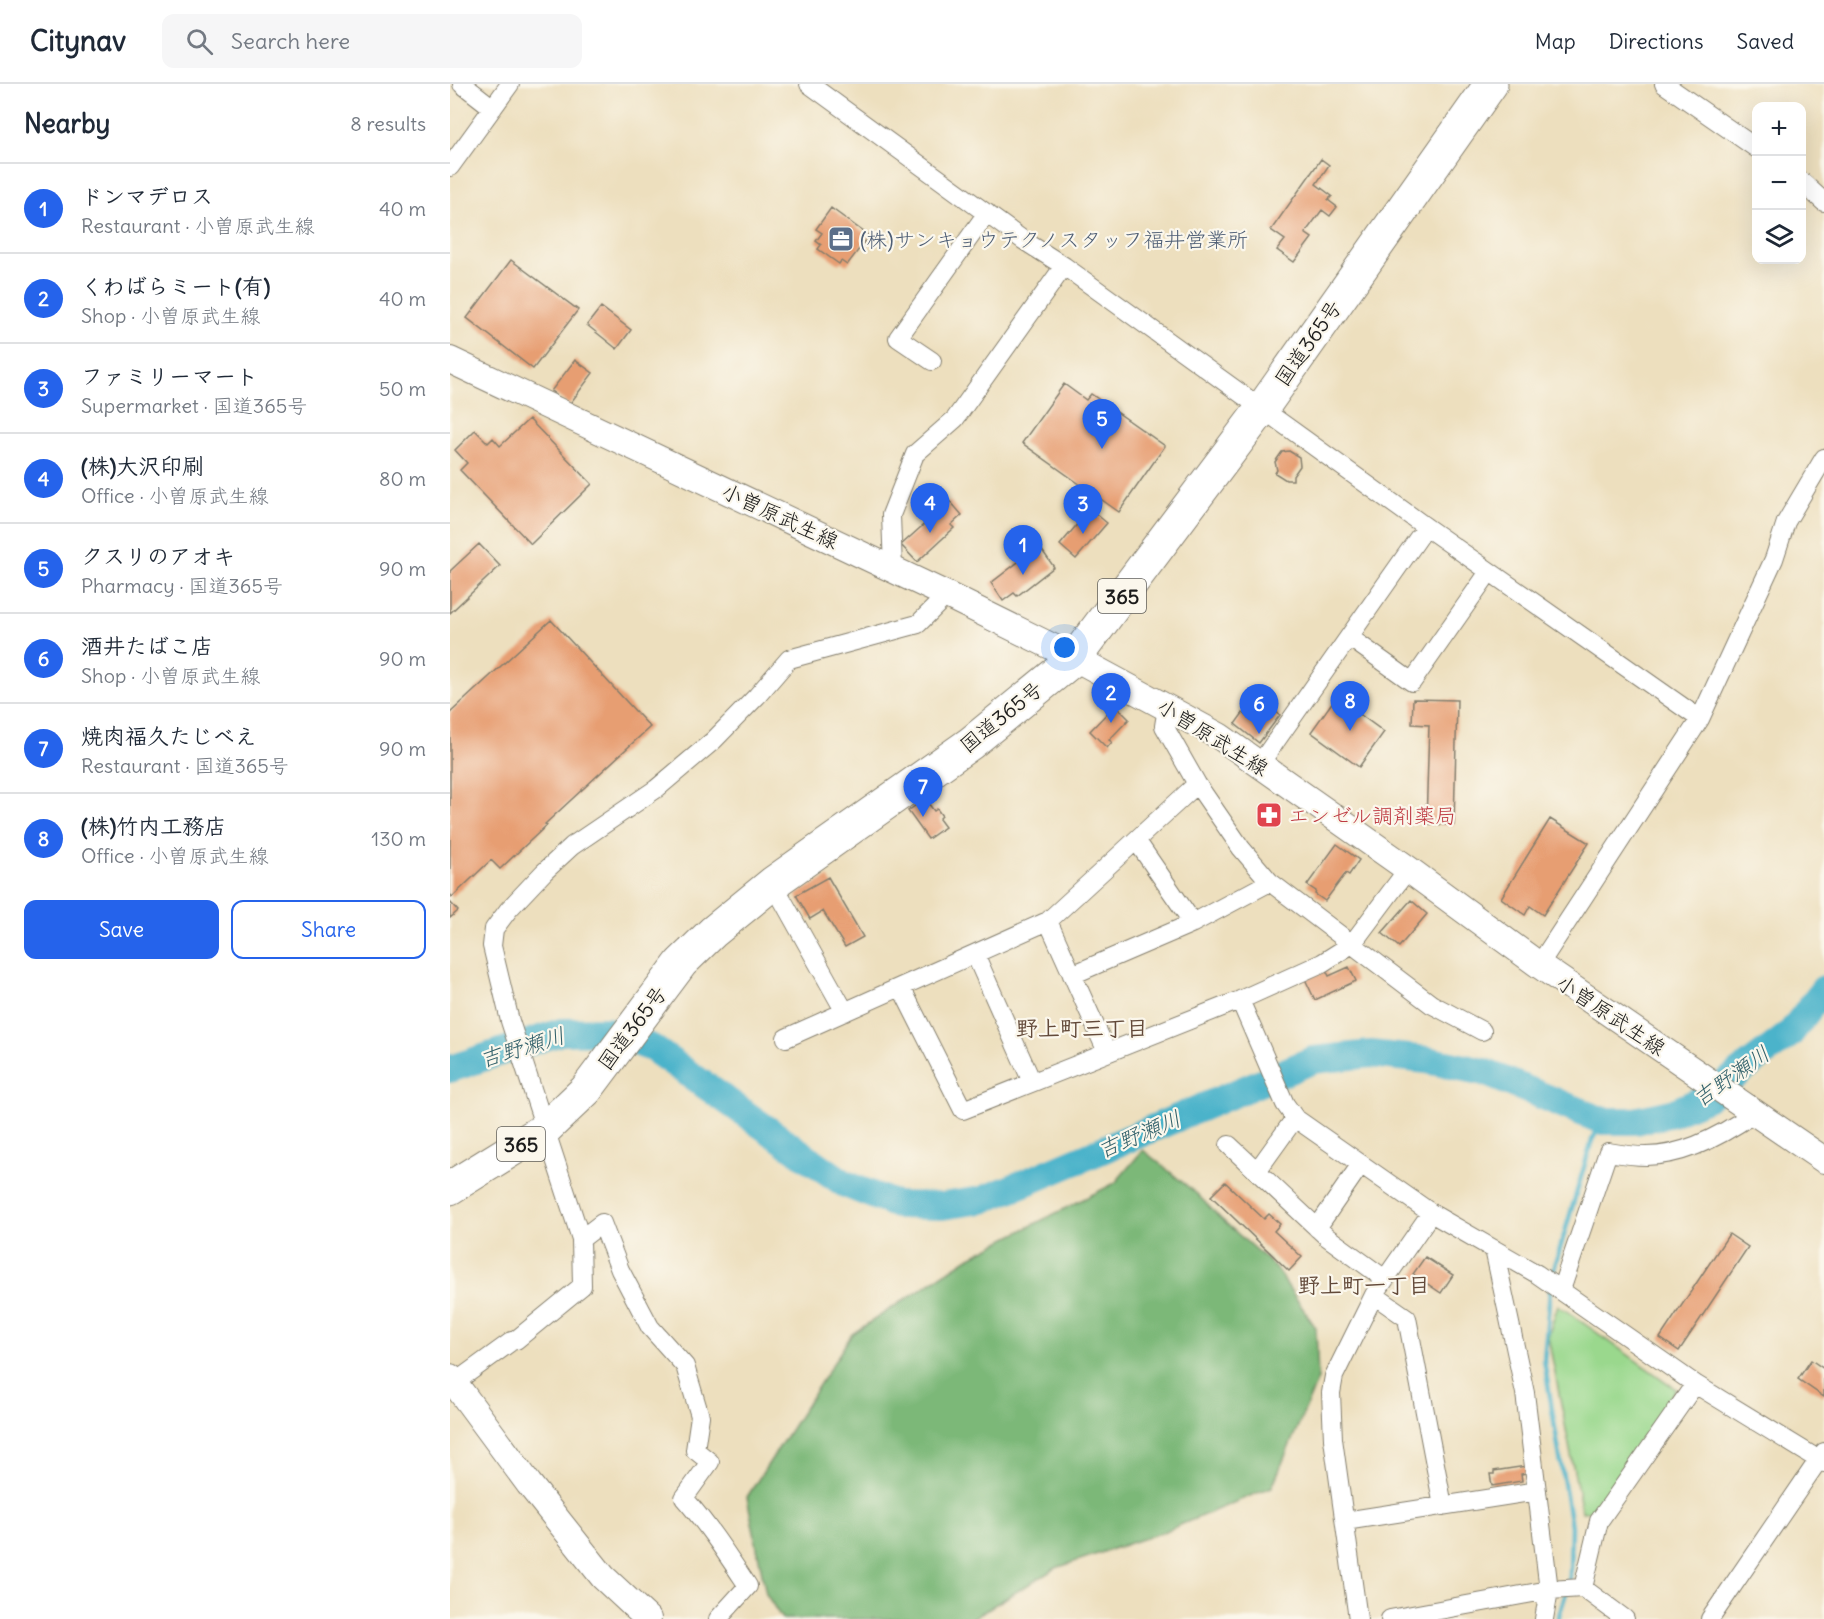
<!DOCTYPE html>
<html lang="en">
<head>
<meta charset="utf-8">
<style>
  body { margin:0; font-family:Delius,"Klee One",sans-serif; background:#f6f6f7; color:#1f2937 }
  .controls { position:absolute; right:18px; top:18px; display:grid; overflow:hidden; border-radius:12px; box-shadow:0 6px 24px #0002 }
  .controls button { width:54px; height:54px; display:grid; place-items:center; padding:0; border:0; border-bottom:2px solid #e0e1e3; background:#fff; color:#1f2937; font:30px sans-serif }
  .you { position:absolute; left:615px; top:564px; width:21px; height:21px; margin:-15px; border:4px solid #fff; border-radius:50%; background:#1a73e8; box-shadow:0 0 0 9px #1a73e833 }
  .badge { display:grid; place-items:center; width:39px; height:39px; border-radius:50%; background:#2563eb; color:#fff; font-size:20px; font-weight:700 }
  .pin { position:absolute; translate:-50% -50px; filter:drop-shadow(0 2px 3px #0008) }
  .pin::after { content:''; position:absolute; top:32px; width:21px; height:18px; background:inherit; clip-path:polygon(0 0,100% 0,50% 100%) }
  .list { margin:0; padding:0; list-style:none }
  h2 { display:flex; justify-content:space-between; align-items:center; height:78px; margin:0; padding:0 24px; font-size:26px }
  h2 small { font-size:20px; font-weight:400; color:#747a83 }
  .list li { display:grid; grid-template-columns:39px 1fr auto; gap:18px; align-items:center; box-sizing:border-box; height:90px; padding:0 24px; border-top:2px solid #e0e1e3 }
  .list b { display:block; font-size:22px; white-space:nowrap }
  .list p { margin:0; font-size:20px; white-space:nowrap; color:#747a83 }
  .list em { font-size:20px; font-style:normal; color:#747a83 }
  .actions { display:flex; gap:12px; padding:18px 24px }
  .actions a { flex:1; padding:14px 0; border:2px solid #2563eb; border-radius:12px; text-align:center; font-size:21px; color:#2563eb }
  .actions .main { background:#2563eb; color:#fff }
  .icon { flex:none; width:33px; height:33px; fill:none; stroke:currentColor; stroke-width:2; stroke-linecap:round; stroke-linejoin:round }
  .map { position:relative; flex:none; width:1374px; height:1535px; overflow:hidden }
  header { display:flex; align-items:center; gap:36px; box-sizing:border-box; height:84px; padding:0 30px; background:#fff; border-bottom:2px solid #e0e1e3 }
  header strong { font-size:28px }
  nav { display:flex; gap:33px; margin-inline-start:auto; font-size:21px }
  .search { width:420px; height:54px; background:#f6f6f7; display:flex; align-items:center; gap:15px; box-sizing:border-box; padding:0 21px; border-radius:12px; color:#747a83; font-size:22px }
  main { display:flex }
  aside { flex:1; background:#fff }
  .map>svg:first-child { display:block }
  .green { fill:#9ad88d; stroke:#5b7a54; stroke-width:1.5 }
  .forest { fill:#7bb878; stroke:#4c6a4a; stroke-width:1.5 }
  .lines { fill:none; stroke-linecap:round; stroke-linejoin:round }
  .stream { stroke:#4bb3ca; stroke-width:4.5 }
  .river { stroke:#4bb3ca; stroke-width:28 }
  .building { fill:#e79e72 }
  .street-casing { stroke:#847e6d; stroke-width:20 }
  .secondary-casing { stroke:#847e6d; stroke-width:28 }
  .highway-casing { stroke:#847e6d; stroke-width:35 }
  .street { stroke:#fff; stroke-width:18 }
  .secondary { stroke:#fff; stroke-width:26 }
  .highway { stroke:#fff; stroke-width:33 }
  .labels { text-anchor:middle; dominant-baseline:central; stroke-width:4.5; stroke-linejoin:round; paint-order:stroke }
  .shield { fill:#fbf7ec; stroke:#5f5e5a; stroke-width:1.5 }
  .shield-label { font-size:20px; font-weight:bold; fill:#1c1c1c }
  .service-label { font-size:21px; fill:#4e5e75; stroke:#fbf7ec; text-anchor:start }
  .street-label { font-size:21px; fill:#1c1c1c; stroke:#fbf7ec }
  .health-label { font-size:21px; fill:#be3a42; stroke:#fbf7ec; text-anchor:start }
  .neighbourhood-label { font-size:22px; font-weight:bold; fill:#634a3a; stroke:#fbf7ec }
  .water-label { font-size:22px; font-style:italic; fill:#31606a; stroke:#fbf7ec }
</style>
</head>
<body>
<header>
<strong>Citynav</strong>
<div class="search"><svg class="icon" aria-label="search" viewBox="0 0 24 24"><circle cx="10" cy="10" r="6"/><path d="M15 15l6 6"/></svg>Search here</div>
<nav><a>Map</a><a>Directions</a><a>Saved</a></nav>
</header>
<main>
<aside>
<h2>Nearby<small>8 results</small></h2>
<ul class="list">
<li><span class="badge">1</span><div><b>ドンマデロス</b><p>Restaurant · 小曽原武生線</p></div><em>40 m</em></li>
<li><span class="badge">2</span><div><b>くわばらミート(有)</b><p>Shop · 小曽原武生線</p></div><em>40 m</em></li>
<li><span class="badge">3</span><div><b>ファミリーマート</b><p>Supermarket · 国道365号</p></div><em>50 m</em></li>
<li><span class="badge">4</span><div><b>(株)大沢印刷</b><p>Office · 小曽原武生線</p></div><em>80 m</em></li>
<li><span class="badge">5</span><div><b>クスリのアオキ</b><p>Pharmacy · 国道365号</p></div><em>90 m</em></li>
<li><span class="badge">6</span><div><b>酒井たばこ店</b><p>Shop · 小曽原武生線</p></div><em>90 m</em></li>
<li><span class="badge">7</span><div><b>焼肉福久たじべえ</b><p>Restaurant · 国道365号</p></div><em>90 m</em></li>
<li><span class="badge">8</span><div><b>(株)竹内工務店</b><p>Office · 小曽原武生線</p></div><em>130 m</em></li>
</ul>
<div class="actions"><a class="main">Save</a><a>Share</a></div>
</aside>
<div class="map">
<svg width="1374" height="1535" viewBox="0 0 1374 1535">
  <rect width="100%" height="100%" fill="#fbf7ec"/>
  <filter id="ink" filterUnits="userSpaceOnUse"><feTurbulence type="fractalNoise" baseFrequency=".0167" numOctaves="2"/><feDisplacementMap in="SourceGraphic" scale="12" xChannelSelector="R" yChannelSelector="G"/><feConvolveMatrix kernelMatrix="1 2 1 2 8 2 1 2 1" color-interpolation-filters="sRGB"/></filter>
  <filter id="wash" filterUnits="userSpaceOnUse"><feTurbulence type="fractalNoise" baseFrequency=".008" numOctaves="4" result="noise"/><feDisplacementMap in="SourceGraphic" scale="24" xChannelSelector="R" yChannelSelector="G"/><feGaussianBlur stdDeviation="1.35" result="paint"/><feColorMatrix in="noise" values="0 0 0 0 0 0 0 0 0 0 0 0 0 0 0 0 0 1.4 0 .05"/><feComposite in="paint" operator="in"/></filter>
  <g filter="url(#wash)">
    <rect width="100%" height="100%" fill="#eddfbe"/>
    <!-- green -->
    <path class="green" d="M1108,1221L1226,1305L1145,1427L1132,1428L1098,1253Z"/>
    <!-- forest -->
    <path class="forest" d="M693,1066L747,1110L770,1134L825,1183L866,1244L868,1295L822,1403L713,1448L606,1484L521,1535H332L316,1510L297,1413L402,1250L520,1173L665,1099Z"/>
    <g class="lines">
      <!-- stream -->
      <path class="stream" d="M1101,1195L1142,1056L1153,1037
        M1100,1206L1094,1276L1121,1442L1120,1492L1118,1501
        M1108,1535L1116,1509"/>
      <!-- river -->
      <path class="river" d="M0,985L111,948L156,947L202,964L395,1100L447,1121L492,1122L532,1116L584,1095L863,976L921,970L977,976L1034,988L1153,1037H1185L1222,1029L1256,1014L1340,950L1374,905"/>
    </g>
    <g id="blocks">
      <!-- building -->
      <path class="building" d="M871,75L879,81L866,100L882,112L878,116L887,123L880,132L872,126L855,149L862,154L844,178L827,166L835,156L821,146Z
        M381,124L419,152L397,181L391,177L389,180L368,165L371,161L366,157L372,149L366,145Z
        M61,176L128,226L83,285L17,234Z
        M151,223L181,246L167,265L137,241Z
        M125,276L143,289L119,321L101,307Z
        M614,300L636,316L641,310L715,362L669,428L572,359Z
        M79,335L142,400L81,460L10,386L17,379L5,366L25,346L38,359L43,354L50,362Z
        M839,367L849,373L850,382L843,392V396H836L825,389L827,386L825,378L832,368Z
        M500,417L512,431L501,441L504,444L467,478L451,461Z
        M640,425L657,439L626,475L610,461Z
        M29,460L50,482L0,529V487Z
        M589,462L604,483L567,512L564,509L553,517L541,499Z
        M101,536L200,643L95,740L97,741L50,785L41,776L2,813L0,810V629Z
        M804,611L830,631L809,659L785,640L793,629L800,634L804,629L795,623Z
        M886,613L934,648L909,683L861,648Z
        M963,615L1007,616L1004,741L976,740L979,641L962,640Z
        M665,621L679,635L659,656L662,658L657,664L640,647Z
        M475,715L484,727L487,725L492,732L489,735L495,743L478,755L458,727Z
        M1100,735L1139,759L1093,831L1080,822L1075,831L1051,814Z
        M887,760L909,776L899,791L896,789L875,817L865,810L866,807L857,801Z
        M378,793L413,853L395,863L373,827L360,835L346,811Z
        M961,816L977,830L949,863L932,849Z
        M0,818L8,827L0,834Z
        M899,883L906,897L865,916L855,895L876,886L879,892Z
        M775,1098L814,1135L819,1130L830,1140L824,1147L852,1173L839,1187L761,1112Z
        M1279,1150L1298,1163L1229,1267L1210,1254Z
        M975,1173L1003,1191L991,1209L963,1190Z
        M1361,1276L1374,1285V1313L1348,1295Z
        M1076,1382L1077,1389L1071,1390L1072,1397L1042,1402L1040,1390H1044V1387Z"/>
    </g>
  </g>
  <g filter="url(#ink)">
    <use href="#blocks" fill-opacity="0" stroke="#847e6d" stroke-width="1.5"/>
    <g class="lines">
      <!-- street casing -->
      <g class="street-casing">
        <path id="street" d="M12,0L43,24
          M359,0L573,156L614,182L976,443L1250,635
          M1214,0L1306,64
          M0,83L60,0
          M1352,98L1374,118
          M482,277L448,254L537,129
          M443,485L441,431L465,370L505,335L614,182
          M899,553L962,598L1039,488
          M809,681L976,443
          M747,700L791,764L820,798L981,920L1032,947
          M686,756L743,839
          M323,799L395,928
          M598,837L657,968
          M525,870L582,998
          M1089,881L1250,635L1324,475L1336,438L1374,374
          M622,891L743,839L820,798
          M451,903L513,1026L790,916L872,879L902,860L958,785
          M790,916L835,1020L845,1034L981,1129L1087,1190L1245,1300L1374,1379
          M336,954L598,837L747,700L714,642L717,624
          M779,1061L877,1153L935,1195
          M807,1087L845,1034
          M867,1144L911,1080
          M131,1155L152,1139L170,1186L200,1243L235,1282L250,1332L245,1366L260,1378L234,1414C258,1441 278,1472 298,1502L268,1535
          M1044,1165L1075,1309L1099,1506L1094,1535
          M1111,1206L1158,1068C1170,1070 1183,1072 1196,1072C1234,1072 1274,1050 1304,1029
          M924,1211L957,1234L993,1422
          M0,1302L62,1257L66,1256L132,1202L131,1155L60,937L42,862L44,845L59,825L94,788L122,762L206,705L264,656L307,612L339,575L468,540L497,511
          M895,1437L1087,1407
          M1133,1504L1149,1437L1245,1300
          M908,1535L883,1355L881,1309L884,1292L924,1211L981,1129
          M940,1535L1099,1506L1133,1504L1175,1535
          M1260,1535L1374,1368"/>
      </g>
      <!-- secondary casing -->
      <g class="secondary-casing">
        <path id="secondary" d="M0,276L497,511L625,574L769,652L958,785L1089,881L1374,1076
          M0,1293L79,1400L153,1493L198,1535"/>
      </g>
      <!-- highway casing -->
      <g class="highway-casing">
        <path id="highway" d="M0,1104L95,1045L136,1006L231,879L263,848L323,799L521,659L625,574L811,326L1041,0"/>
      </g>
      <!-- street -->
      <use href="#street" class="street"/>
      <!-- secondary -->
      <use href="#secondary" class="secondary"/>
      <!-- highway -->
      <use href="#highway" class="highway"/>
    </g>
  </g>
  <!-- icons -->
  <defs>
    <g id="office-square" transform="scale(1.35)"><rect x="-9" y="-9" width="18" height="18" rx="4" fill="#5c6f8a" stroke="#fbf7ec"/><path d="M-6-3h4V-5.5h4V-3h4V5H-6ZM-1-4.5V-3h2v-1.5ZM-6 0V1H6V0Z" fill="#fff"/></g>
    <g id="pharmacy-square" transform="scale(1.35)"><rect x="-9" y="-9" width="18" height="18" rx="4" fill="#e0444e" stroke="#fbf7ec"/><path d="M-2-6h4v4h4v4h-4v4h-4v-4h-4v-4h4Z" fill="#fff"/></g>
  </defs>
  <g fill-rule="evenodd">
    <use href="#office-square" x="391" y="155"/>
    <use href="#pharmacy-square" x="819" y="731"/>
  </g>
  <g class="labels">
    <!-- shield labels -->
    <g class="shield">
      <rect x="648" y="495" width="48" height="34" rx="4.5"/>
      <rect x="47" y="1043" width="48" height="34" rx="4.5"/>
    </g>
    <g class="shield-label">
      <text x="672" y="512">365</text>
      <text x="71" y="1060">365</text>
    </g>
    <!-- service labels -->
    <g class="service-label">
      <text x="410" y="155">(株)サンキョウテクノスタッフ福井営業所</text>
    </g>
    <!-- street labels -->
    <g class="street-label">
      <text transform="translate(858 259) rotate(-55)">国道365号</text>
      <text transform="translate(330 432) rotate(25)">小曽原武生線</text>
      <text transform="translate(551 633) rotate(-39)">国道365号</text>
      <text transform="translate(763 653) rotate(32)">小曽原武生線</text>
      <text transform="translate(1161 931) rotate(34)">小曽原武生線</text>
      <text transform="translate(182 944) rotate(-53)">国道365号</text>
    </g>
    <!-- health labels -->
    <g class="health-label">
      <text x="838" y="731">エンゼル調剤薬局</text>
    </g>
    <!-- neighbourhood labels -->
    <g class="neighbourhood-label">
      <text x="632" y="944">野上町三丁目</text>
      <text x="914" y="1201">野上町一丁目</text>
    </g>
    <!-- water labels -->
    <g class="water-label">
      <text transform="translate(72 963) rotate(-17)">吉野瀬川</text>
      <text transform="translate(1281 992) rotate(-35)">吉野瀬川</text>
      <text transform="translate(689 1050) rotate(-23)">吉野瀬川</text>
    </g>
  </g>
</svg>
<div class="controls">
<button>+</button>
<button>−</button>
<button><svg class="icon" aria-label="layers" viewBox="0 0 24 24"><path d="M12 4l9 5-9 5-9-5zM3 14l9 5 9-5"/></svg></button>
</div>
<div class="you"></div>
<div class="pin badge" style="left:573px;top:491px">1</div>
<div class="pin badge" style="left:661px;top:639px">2</div>
<div class="pin badge" style="left:633px;top:450px">3</div>
<div class="pin badge" style="left:480px;top:449px">4</div>
<div class="pin badge" style="left:652px;top:365px">5</div>
<div class="pin badge" style="left:809px;top:650px">6</div>
<div class="pin badge" style="left:473px;top:733px">7</div>
<div class="pin badge" style="left:900px;top:647px">8</div>
</div>
</main>
</body>
</html>
